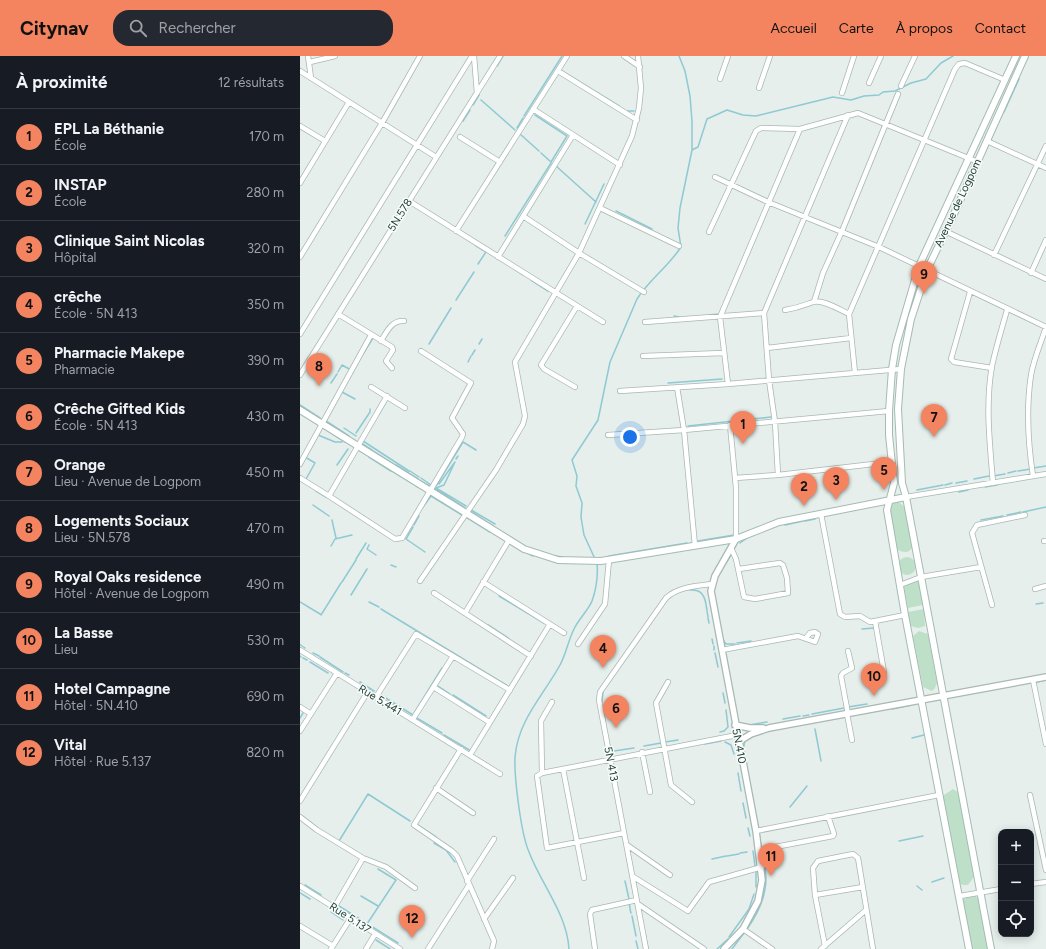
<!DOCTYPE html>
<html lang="fr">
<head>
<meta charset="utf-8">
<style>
  body { margin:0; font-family:Figtree,sans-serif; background:#242831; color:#f1f3f6 }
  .controls { position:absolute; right:12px; bottom:12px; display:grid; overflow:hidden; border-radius:8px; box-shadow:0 2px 10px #0003 }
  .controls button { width:36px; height:36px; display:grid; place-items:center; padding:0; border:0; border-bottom:1px solid #363941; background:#171b24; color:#f1f3f6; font:20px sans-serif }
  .you { position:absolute; left:330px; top:381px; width:14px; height:14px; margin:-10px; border:3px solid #fff; border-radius:50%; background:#1a73e8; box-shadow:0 0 0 6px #1a73e833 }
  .badge { display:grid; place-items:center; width:26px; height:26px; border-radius:50%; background:#f4845f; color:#111; font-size:13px; font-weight:700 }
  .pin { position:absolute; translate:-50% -33px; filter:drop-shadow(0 1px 2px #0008) }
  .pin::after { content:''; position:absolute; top:21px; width:14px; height:12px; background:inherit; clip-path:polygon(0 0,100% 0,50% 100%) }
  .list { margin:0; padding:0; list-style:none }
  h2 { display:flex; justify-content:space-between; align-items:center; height:52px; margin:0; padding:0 16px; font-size:17px }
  h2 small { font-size:13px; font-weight:400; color:#9ea1a6 }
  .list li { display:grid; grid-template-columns:26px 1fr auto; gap:12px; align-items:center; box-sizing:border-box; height:56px; padding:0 16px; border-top:1px solid #363941 }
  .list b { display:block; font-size:15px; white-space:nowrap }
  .list p { margin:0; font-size:13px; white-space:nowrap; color:#9ea1a6 }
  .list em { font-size:13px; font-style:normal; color:#9ea1a6 }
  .icon { flex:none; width:22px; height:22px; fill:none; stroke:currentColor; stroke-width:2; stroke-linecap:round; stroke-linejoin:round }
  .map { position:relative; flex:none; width:746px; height:893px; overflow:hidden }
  header { display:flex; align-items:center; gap:24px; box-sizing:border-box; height:56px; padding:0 20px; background:#f4845f; color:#111 }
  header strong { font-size:19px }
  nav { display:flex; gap:22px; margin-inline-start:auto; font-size:14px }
  .search { width:280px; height:36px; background:#242831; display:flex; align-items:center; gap:10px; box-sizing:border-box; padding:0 14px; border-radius:16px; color:#9ea1a6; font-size:15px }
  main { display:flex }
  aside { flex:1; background:#171b24 }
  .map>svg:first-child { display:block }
  .green { fill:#bfe0c8 }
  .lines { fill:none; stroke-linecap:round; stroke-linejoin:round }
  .stream { stroke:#8ec9d4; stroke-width:1.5 }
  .minor-casing { stroke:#a8b8b2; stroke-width:6 }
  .tertiary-casing { stroke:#a8b8b2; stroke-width:8 }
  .secondary-casing { stroke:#a4bbb3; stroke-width:8 }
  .minor { stroke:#fff; stroke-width:4.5 }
  .tertiary { stroke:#fff; stroke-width:5.5 }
  .secondary { stroke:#fff; stroke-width:6 }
  .labels { text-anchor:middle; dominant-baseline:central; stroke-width:3; stroke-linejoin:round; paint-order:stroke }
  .street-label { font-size:11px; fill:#24423a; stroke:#f7fbf9 }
</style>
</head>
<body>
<header>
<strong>Citynav</strong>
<div class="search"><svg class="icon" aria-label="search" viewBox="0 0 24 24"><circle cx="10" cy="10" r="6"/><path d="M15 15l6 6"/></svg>Rechercher</div>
<nav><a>Accueil</a><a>Carte</a><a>À propos</a><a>Contact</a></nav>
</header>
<main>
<aside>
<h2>À proximité<small>12 résultats</small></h2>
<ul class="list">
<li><span class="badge">1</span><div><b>EPL La Béthanie</b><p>École</p></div><em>170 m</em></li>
<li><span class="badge">2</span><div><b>INSTAP</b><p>École</p></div><em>280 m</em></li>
<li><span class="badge">3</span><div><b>Clinique Saint Nicolas</b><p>Hôpital</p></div><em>320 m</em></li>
<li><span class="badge">4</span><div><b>crêche</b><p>École · 5N 413</p></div><em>350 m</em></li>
<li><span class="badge">5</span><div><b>Pharmacie Makepe</b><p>Pharmacie</p></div><em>390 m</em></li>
<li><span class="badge">6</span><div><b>Crêche Gifted Kids</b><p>École · 5N 413</p></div><em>430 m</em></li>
<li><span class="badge">7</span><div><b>Orange</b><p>Lieu · Avenue de Logpom</p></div><em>450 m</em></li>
<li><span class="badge">8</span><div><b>Logements Sociaux</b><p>Lieu · 5N.578</p></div><em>470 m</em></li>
<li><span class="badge">9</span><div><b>Royal Oaks residence</b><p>Hôtel · Avenue de Logpom</p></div><em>490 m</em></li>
<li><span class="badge">10</span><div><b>La Basse</b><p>Lieu</p></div><em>530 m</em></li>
<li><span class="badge">11</span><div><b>Hotel Campagne</b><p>Hôtel · 5N.410</p></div><em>690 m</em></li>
<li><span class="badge">12</span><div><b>Vital</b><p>Hôtel · Rue 5.137</p></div><em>820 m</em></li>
</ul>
</aside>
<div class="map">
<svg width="746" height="893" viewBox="0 0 746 893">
  <rect width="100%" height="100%" fill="#e6efeb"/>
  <!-- green -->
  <path class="green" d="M597,445L605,451L613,490C610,498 602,497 597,493L589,454L592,448Z
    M598 510a9 9 0 1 1 18 0a9 9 0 1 1-18 0Z
    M618,524L623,549L608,552L604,530Z
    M624,553L625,570L618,572L611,570L608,556Z
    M619,575L628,578L637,627L635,632L632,635L623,631L613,580Z
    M653,733L661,738L676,818L668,829H663L657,826L642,744L644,739Z
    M672,838C686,843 688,879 690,893H669L662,848L666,839Z"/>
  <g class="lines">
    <!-- stream -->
    <path class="stream" d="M197,10L203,0
      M262,15L319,50
      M181,44L215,74
      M173,49L179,39
      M327,55H334
      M704,56L719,23
      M235,59L267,80L251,106
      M224,60L262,0
      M163,65L170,54
      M217,72L223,62
      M220,78L239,95
      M392,94L398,91L407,63L427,54L443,59L456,60L533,41L551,44L564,40L579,39L583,36L595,35L611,27L626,23L641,7L653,0
      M241,97L251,106
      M256,110L296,146
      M673,122L703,57
      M316,155L352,173
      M285,168L304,128
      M205,180L251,107
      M175,189L186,196L178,208
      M214,213L223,219
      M231,224L248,235
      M156,244L174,216
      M374,260L379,261
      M129,288L151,252
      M179,288L182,283
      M63,298L73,282
      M172,299L175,294
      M168,306L171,300
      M38,316L42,309L51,314
      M31,327L37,318
      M368,327L422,323
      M42,336L55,343
      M0,349L20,362
      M79,358L86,346
      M26,365L49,380
      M388,370L471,361
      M22,371L45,386
      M44,372L56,380
      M56,377L70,356V353
      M18,379L35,386H42
      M63,385L109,415
      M61,387L72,394
      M54,391L69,400
      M73,395L95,409
      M5,401L15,407L6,423
      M69,401L91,415
      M156,403L158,400
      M37,409L48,393
      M96,409L118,423
      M733,412L746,410
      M92,415L115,429
      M110,415L119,421
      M718,415L731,413
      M708,417L716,415
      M693,420L705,418
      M121,422L131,429
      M674,423L689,420
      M119,424L131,431
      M656,427L667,425
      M645,429L652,427
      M116,430L127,436
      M136,430L163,386L176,394
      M685,431L697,429
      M136,432L144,429L155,406L139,428
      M136,432L166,450
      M135,433L165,452
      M617,434L643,429
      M16,435L26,441
      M659,436L668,434
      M13,449L29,460
      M123,451L131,440L162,459
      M171,454L195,468
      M171,456L193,470
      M723,456L746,451
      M707,459L721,456
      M166,461L190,476
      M32,464L36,482
      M681,464L703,460
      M505,465L515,463
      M114,469L119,460
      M485,469L503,465
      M113,471L106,483L125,496
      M398,485L434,479
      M440,487L447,482
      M69,489L67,493L76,499
      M31,490L35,483L52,479
      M229,498L233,500
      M255,500L263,501
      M309,500L387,487
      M56,503L66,487
      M295,503L284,479L281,461L282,447L276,430L277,420L272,404L298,364L310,306L337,243C349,224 368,211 381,191L378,172L380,152L392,94V65L390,40L385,15L379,0
      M426,507L432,497
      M91,509L96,511
      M42,526L56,504
      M390,534C400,533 404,538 406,548
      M51,539L67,513
      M199,540L244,567
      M0,546L20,558
      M69,546L79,551
      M736,548L743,547
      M406,549L407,554
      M81,553L155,598
      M407,555L408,561
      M21,559L41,527
      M408,562L409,567
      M188,569L208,582
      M562,573L574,572
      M412,583L413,588
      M423,584L426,588H435
      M437,587L451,585
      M0,589H1
      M2,590L5,592
      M414,590V594
      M13,597L19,600
      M415,597L418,611
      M155,598L206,629
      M0,600L1,601
      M20,601L43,616
      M3,602L7,604
      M10,606L28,617
      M45,617L49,619
      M60,626L74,635
      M737,626L746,624
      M138,630L150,638
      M423,637L425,647
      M81,639L113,659L142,612
      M153,639L186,660
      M302,646L303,636
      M548,651L567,648
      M592,653L612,649
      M512,658L544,652
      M503,660L509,659
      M115,661L142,677
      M0,662L3,657
      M483,663L500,660
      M449,669L467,666
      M515,673L521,705
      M420,676L424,675L428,671L426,654
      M144,679L171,695
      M612,682L624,679
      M365,686L378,684
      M416,686L421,685
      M425,686L431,689L434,698
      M411,687L415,686
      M405,688L410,687
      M344,690L361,687
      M443,694L445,684
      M314,695L334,692
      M438,717L441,735
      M443,747L446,762
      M490,751L507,730
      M116,768L136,781
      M448,772L450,780
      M459,778L462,794
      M39,785L68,738L110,765
      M599,785L623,780
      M134,787L146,794L155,806
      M453,795L455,810
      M440,797L447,796
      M427,800L439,798
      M412,803L426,800
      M325,825L329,843
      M632,826L644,822
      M5,829L21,839
      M617,830L622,834
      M456,831V816
      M0,837L10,843
      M61,840L78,850
      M329,847L330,852
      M39,850L98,887
      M330,853L331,857
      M31,856L43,864
      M332,860L336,880
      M67,868L96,824L78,813
      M447,873C460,855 469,834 465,811
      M345,877L348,893
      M429,881L449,853L454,838
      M76,884L90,893
      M336,885L338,893
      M269,893C267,858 241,828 229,796C221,778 214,721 215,701C218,664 243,640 260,609C266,598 268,585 274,573C278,564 289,553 292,545C296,534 298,518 297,506
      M417,893L428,883
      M432,893L444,877"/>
    <!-- minor casing -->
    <g class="minor-casing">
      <path id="minor" d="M8,0L11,22
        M174,0L177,37
        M324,0L340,11
        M10,6L35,0
        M0,15L136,101
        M258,15L337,64
        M420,23L428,0
        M569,27L581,0
        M601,30L615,0
        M459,32L470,0
        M542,37L554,0
        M233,53L320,109
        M548,59L464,257L469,324L475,366L478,419L591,406
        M0,70L25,85
        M160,81L200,106
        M687,85L746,112
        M415,121L468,146L579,191L746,271
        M0,127L49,46
        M109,145L303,266
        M300,152L379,190
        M223,160L279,197L344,236
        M156,175L267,0
        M645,175L746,223
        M409,176L456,75L461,72L500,73L558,57L678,106
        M694,199L746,90
        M0,201L82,67L120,0
        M198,201L273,79
        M731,217L746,184
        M670,236L651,303L654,306L692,312
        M514,246L523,217L542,175L598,38
        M485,254C498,252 502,250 513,246C523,243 540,254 549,258
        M38,258L92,291L93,294L86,305L92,312
        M345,266L464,257
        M0,278L172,0
        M81,285C87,275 92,264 104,265
        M467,292L551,282
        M343,300L423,297
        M555,317L549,258L655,13L659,8L665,7L705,24
        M0,319L200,0
        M428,328L420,261L500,73
        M71,331L105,352
        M275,331L244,313L241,309L277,250
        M377,331L384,374L395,490
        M320,335L428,328L601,313
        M430,369L436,432V483
        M308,379L384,374L589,355
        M0,408L71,279
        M733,420C728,387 726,352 731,319C734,302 741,287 746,271
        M0,422L29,440L87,340
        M435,422L478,419
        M693,427C690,389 685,349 692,310C696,291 702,272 707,254
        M29,440L95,483L102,482L162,381L163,378L152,362L171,327L121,295
        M606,441L746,418
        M521,458L540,558L545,561L560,560L570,566L605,559
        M744,485H746
        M431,492L436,503L444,541L455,543L488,537L487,522L483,509L480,507L439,513
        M120,525L196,414L223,368L225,360L215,306L279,197L332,80L339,52L341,32L338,0
        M183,526L264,577
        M600,529L621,521L681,511
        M735,533L746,530
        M134,537L231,600
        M692,549L672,477L677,469L725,459
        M165,557L209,484
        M575,565L584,616
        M278,588L305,548L309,504
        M0,594L200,718
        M422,594L498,580L515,586L518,578L515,576L510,577L506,582
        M548,595L552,612L543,617L541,620L548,658
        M733,624L746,688
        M368,626L356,647L371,729L392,746
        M135,632L189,666
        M76,641L116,578L210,634
        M0,651L11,658
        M547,658L552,684
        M113,663L153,600
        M0,675L37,617
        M161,693L114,769L152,795L157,800L194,885L192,893
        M342,696L350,736
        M170,699L250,568
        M263,713L284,822
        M242,717L241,665L252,646
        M136,732L173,757
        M730,739L746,814
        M0,745L67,637
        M0,761L17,774L63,802L34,852
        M456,775L639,739
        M324,777L247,792L237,720L242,717L437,679
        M327,789L370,819
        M475,791L533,780L534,778L528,760
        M63,802L86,811L115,832
        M332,820L388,855L409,826L462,811
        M167,825L194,783
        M731,828L746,826
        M0,830L100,893
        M515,839L563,831
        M660,840L701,833
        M338,848L404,893
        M184,863L213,822
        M0,870L33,890
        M443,873L472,893
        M525,890L515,839L513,812L518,805L553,798L558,802L573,893
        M31,893L50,863
        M66,893L75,878
        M128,893L169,829
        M295,893L290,858L292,854L337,844
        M346,893L299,644L300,636L366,542C378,531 395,530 412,528
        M521,893L566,854"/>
    </g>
    <!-- tertiary casing -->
    <g class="tertiary-casing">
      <path id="tertiary" d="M435,669L450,672H463
        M438,686L451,678L469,672L746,621
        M424,893L443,873L450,860L458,845L462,824L456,775L411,535L415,520L436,483"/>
    </g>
    <!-- secondary casing -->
    <g class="secondary-casing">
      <path id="secondary" d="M0,354L224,493L258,504L301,505L436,483L479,466L606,441
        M669,893L605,559L587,454L594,427L589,379V355L592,313L596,289L619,210L716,0
        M691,893L606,441L602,427L598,353L601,313L611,263L627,214L654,158L725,0"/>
    </g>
    <!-- minor -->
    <use href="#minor" class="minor"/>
    <!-- tertiary -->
    <use href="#tertiary" class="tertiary"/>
    <!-- secondary -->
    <use href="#secondary" class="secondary"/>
  </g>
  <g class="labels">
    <!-- street labels -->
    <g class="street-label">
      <text transform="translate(658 147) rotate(-65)">Avenue de Logpom</text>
      <text transform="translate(100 159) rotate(-58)">5N.578</text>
      <text transform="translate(80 644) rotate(31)">Rue 5.441</text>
      <text transform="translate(439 690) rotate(79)">5N.410</text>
      <text transform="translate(311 708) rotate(79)">5N 413</text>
      <text transform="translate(50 862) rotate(33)">Rue 5.137</text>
    </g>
  </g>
</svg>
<div class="controls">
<button>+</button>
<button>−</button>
<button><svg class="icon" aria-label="locate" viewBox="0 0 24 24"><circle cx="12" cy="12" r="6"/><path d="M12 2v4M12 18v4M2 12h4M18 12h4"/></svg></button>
</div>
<div class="you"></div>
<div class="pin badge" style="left:443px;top:388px">1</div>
<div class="pin badge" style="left:504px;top:450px">2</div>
<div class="pin badge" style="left:536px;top:444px">3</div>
<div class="pin badge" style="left:303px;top:612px">4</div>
<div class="pin badge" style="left:584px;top:434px">5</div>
<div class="pin badge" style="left:316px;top:672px">6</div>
<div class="pin badge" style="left:634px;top:381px">7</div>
<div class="pin badge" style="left:19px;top:330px">8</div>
<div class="pin badge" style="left:624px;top:238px">9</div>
<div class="pin badge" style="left:574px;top:640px">10</div>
<div class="pin badge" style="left:471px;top:820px">11</div>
<div class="pin badge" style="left:112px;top:882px">12</div>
</div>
</main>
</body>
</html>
